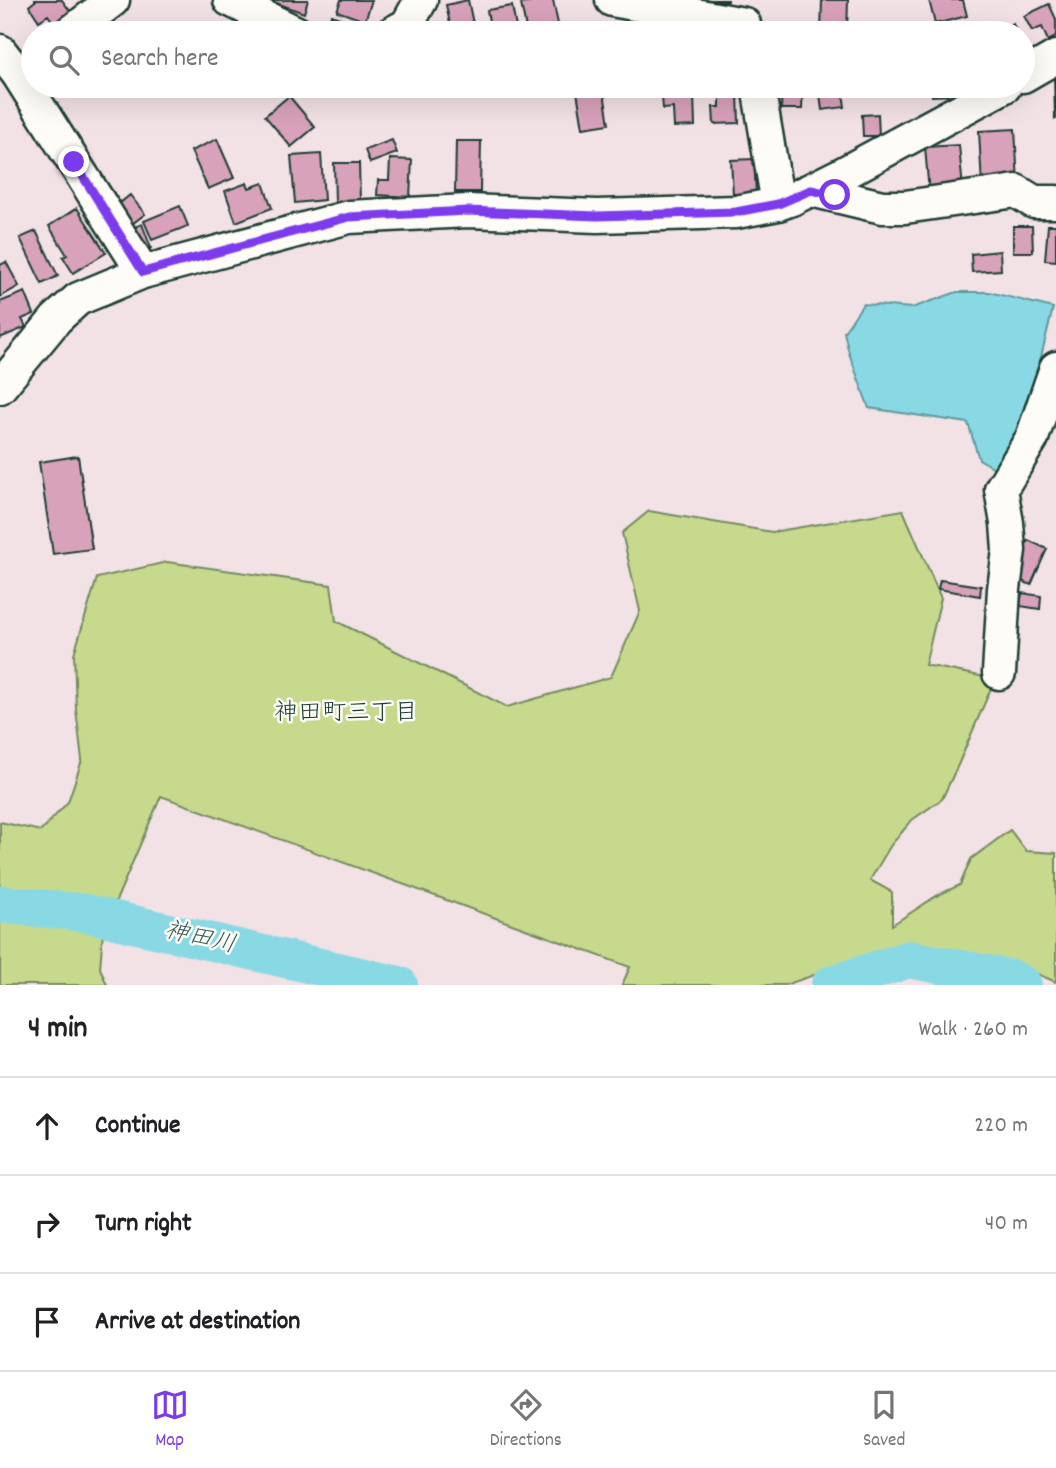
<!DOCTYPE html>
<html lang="en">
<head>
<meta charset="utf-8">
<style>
  body { margin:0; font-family:Dekko,"Klee One",sans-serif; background:#f6f6f6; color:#202124 }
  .stop { position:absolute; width:21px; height:21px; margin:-16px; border:5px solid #7c3aed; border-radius:50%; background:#fff }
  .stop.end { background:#7c3aed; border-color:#fff; box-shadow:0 2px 7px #0008 }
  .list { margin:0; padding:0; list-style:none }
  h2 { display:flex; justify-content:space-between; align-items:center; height:91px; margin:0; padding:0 28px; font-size:30px }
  h2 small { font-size:23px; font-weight:400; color:#757577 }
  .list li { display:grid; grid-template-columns:46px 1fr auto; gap:21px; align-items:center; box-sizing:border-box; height:98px; padding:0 28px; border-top:2px solid #e0e0e0 }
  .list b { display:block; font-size:26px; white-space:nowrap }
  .list em { font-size:23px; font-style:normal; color:#757577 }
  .icon { flex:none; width:38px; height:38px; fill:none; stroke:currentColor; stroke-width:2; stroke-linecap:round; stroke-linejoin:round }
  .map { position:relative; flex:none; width:1056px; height:985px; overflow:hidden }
  .search { position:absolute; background:#fff; box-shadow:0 7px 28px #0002; left:21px; right:21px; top:21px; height:77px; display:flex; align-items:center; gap:18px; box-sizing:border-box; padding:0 24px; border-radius:38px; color:#757577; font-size:26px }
  .sheet { height:385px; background:#fff }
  nav { display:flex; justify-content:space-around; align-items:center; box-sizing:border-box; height:98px; border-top:2px solid #e0e0e0; background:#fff; font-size:19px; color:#757577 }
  nav a { display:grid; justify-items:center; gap:4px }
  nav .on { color:#7c3aed }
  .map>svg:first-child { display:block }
  .green { fill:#c7d98d; stroke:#738b60; stroke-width:2 }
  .water { fill:#89d9e5; stroke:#5f9b9e; stroke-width:2 }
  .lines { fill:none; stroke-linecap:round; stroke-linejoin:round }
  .river { stroke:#89d9e5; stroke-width:38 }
  .building { fill:#d8a2ba; stroke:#1f3d34; stroke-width:2 }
  .minor-casing { stroke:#1f3d34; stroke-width:37 }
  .minor { stroke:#fdfcf7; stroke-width:32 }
  .route { stroke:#7c3aed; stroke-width:9 }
  .labels { text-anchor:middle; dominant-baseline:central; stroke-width:5; stroke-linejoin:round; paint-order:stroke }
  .neighbourhood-label { font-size:24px; fill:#1f3d34; stroke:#fdfcf7 }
  .water-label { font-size:24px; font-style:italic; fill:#345c57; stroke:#fdfcf7 }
</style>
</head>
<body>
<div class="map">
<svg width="1056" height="985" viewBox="0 0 1056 985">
  <rect width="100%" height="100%" fill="#f2e1e5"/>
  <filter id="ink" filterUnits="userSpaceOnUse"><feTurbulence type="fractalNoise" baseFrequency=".0143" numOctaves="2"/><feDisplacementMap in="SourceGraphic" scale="14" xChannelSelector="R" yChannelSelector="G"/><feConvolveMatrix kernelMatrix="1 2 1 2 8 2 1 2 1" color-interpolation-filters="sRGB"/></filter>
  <g filter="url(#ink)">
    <!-- green -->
    <path class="green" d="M903,510L941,598L925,665L995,679L958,765L942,799L912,820L891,845L870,880L892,892V925L938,895L960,885L971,859L1010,830L1026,851L1056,853V982L1023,968L910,942L785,985H622L630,967L161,796L103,931L100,968L107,985H0V822L41,831L68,802L82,760L76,709L74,654L97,578L167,562L331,585L336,621L507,707L611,677L640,611L622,533L649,511L772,532Z"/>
    <!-- water -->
    <path class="water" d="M957,292H989L1053,308L1026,418L1000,471L979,459L968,423L869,408L849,353L844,332L863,304L912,308Z"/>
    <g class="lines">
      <!-- river -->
      <path class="river" d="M0,904L85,913L399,985
        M830,985L909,959L1012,979L1023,985"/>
    </g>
    <!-- building -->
    <path class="building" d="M35,0H62L73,15L56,26L48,15L39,21L29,6L35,1Z
      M268,0H308L304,13Z
      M341,0H372L365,21L337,11Z
      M468,0L475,33H452L446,5Z
      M543,0H553L559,29L537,33H527L521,4Z
      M702,0H728V1L704,7Z
      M822,0H848L847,33H821Z
      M929,0H963L967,16L935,24Z
      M1049,4L1056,19V37L1048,41L1042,27L1032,31L1024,16Z
      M512,6L517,33H491L487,10Z
      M331,15L366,27L364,33H335L326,30Z
      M681,21L682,33H654L653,22Z
      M1013,24L1017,33H992Z
      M878,26V33H862V27Z
      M1054,75H1056V119H1055Z
      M461,86H485L462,90Z
      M576,86H603L609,124L583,128Z
      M653,86H686V92L653,93Z
      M710,86H732V91L710,92Z
      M782,86H803L802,109H781Z
      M819,86H842L845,107L822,110Z
      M932,86H957L958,95L932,96Z
      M738,93L739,123L714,124L713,107H720V94Z
      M694,94L695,126L674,127L673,108L663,109L662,96Z
      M289,96L315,127L291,147L265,116Z
      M878,114L879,136H863L862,115Z
      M1015,129L1018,183L982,186L979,131Z
      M217,139L234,178L208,189L191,151Z
      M392,140L397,153L370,163L365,150Z
      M456,141H481L480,192H455Z
      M959,145L963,190L929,193L925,147Z
      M321,154L324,200L295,203L291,156Z
      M390,159L412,160L410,197L377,195L378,180H389Z
      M754,159L756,193L733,194L731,160Z
      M334,163H359L360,202H335Z
      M247,183L249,188L263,183L272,208L236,222L225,191Z
      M130,195L145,214L128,227L114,208Z
      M180,206L188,226L152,240L144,221Z
      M77,208L106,253L73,273L63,257L67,255L49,226Z
      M142,224L151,248L142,252L132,228Z
      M1048,225H1056V261L1045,260Z
      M1013,226H1032L1033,252H1013Z
      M36,231L58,276L42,284L20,238Z
      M1000,251L1001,270L972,272L971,254Z
      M6,262L19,286L0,297V265Z
      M25,292L34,314L22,319L26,327L0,338V302Z
      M78,456L92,549L53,554L39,462Z
      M1028,540L1047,549L1031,585L1012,577Z
      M940,580L981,586L980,596L938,589Z
      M1022,593L1041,596L1040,609L1020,606Z"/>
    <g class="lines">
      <!-- minor casing -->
      <g class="minor-casing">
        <path id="minor" d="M230,0L297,33
          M612,0L744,24
          M70,33L113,0
          M392,33L407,25L421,0
          M0,51L18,74L143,272
          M1023,76L1056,57
          M758,86L778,204
          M811,190L882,207H905L1016,191L1034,202H1056
          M0,387L56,319L78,299L143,272L349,217L468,211L597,216L736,212L778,204L792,199L842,174L1005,86
          M999,673L1004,589L1009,550L1007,523L1001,489L1032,438L1056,368"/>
      </g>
      <!-- minor -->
      <use href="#minor" class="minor"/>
    </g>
  </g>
  <g class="lines" filter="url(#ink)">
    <!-- route -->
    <path class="route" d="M74,162L143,272L349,217L468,211L597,216L736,212L778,204L811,190L835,195"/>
  </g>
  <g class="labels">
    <!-- neighbourhood labels -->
    <g class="neighbourhood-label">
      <text x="346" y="714">神田町三丁目</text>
    </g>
    <!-- water labels -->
    <g class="water-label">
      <text transform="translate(200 939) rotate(13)">神田川</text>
    </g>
  </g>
</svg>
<div class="stop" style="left:835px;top:195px"></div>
<div class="stop end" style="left:74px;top:162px"></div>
<div class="search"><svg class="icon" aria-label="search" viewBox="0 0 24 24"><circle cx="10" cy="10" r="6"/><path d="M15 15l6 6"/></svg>Search here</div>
</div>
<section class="sheet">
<h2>4 min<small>Walk · 260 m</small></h2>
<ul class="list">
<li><svg class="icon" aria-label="ahead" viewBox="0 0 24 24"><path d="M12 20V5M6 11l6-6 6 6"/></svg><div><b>Continue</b></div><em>220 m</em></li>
<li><svg class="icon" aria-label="right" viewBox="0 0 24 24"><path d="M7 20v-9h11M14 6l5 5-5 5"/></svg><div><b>Turn right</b></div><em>40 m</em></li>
<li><svg class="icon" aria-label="arrive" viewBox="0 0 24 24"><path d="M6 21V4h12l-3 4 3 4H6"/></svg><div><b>Arrive at destination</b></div></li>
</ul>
</section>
<nav>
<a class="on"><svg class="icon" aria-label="map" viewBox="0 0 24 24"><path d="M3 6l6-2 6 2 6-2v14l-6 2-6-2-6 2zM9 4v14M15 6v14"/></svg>Map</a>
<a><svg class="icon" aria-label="directions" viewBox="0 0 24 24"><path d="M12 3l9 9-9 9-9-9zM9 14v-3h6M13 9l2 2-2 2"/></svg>Directions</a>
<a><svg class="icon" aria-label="saved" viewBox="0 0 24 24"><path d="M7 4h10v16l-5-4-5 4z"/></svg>Saved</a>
</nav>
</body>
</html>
